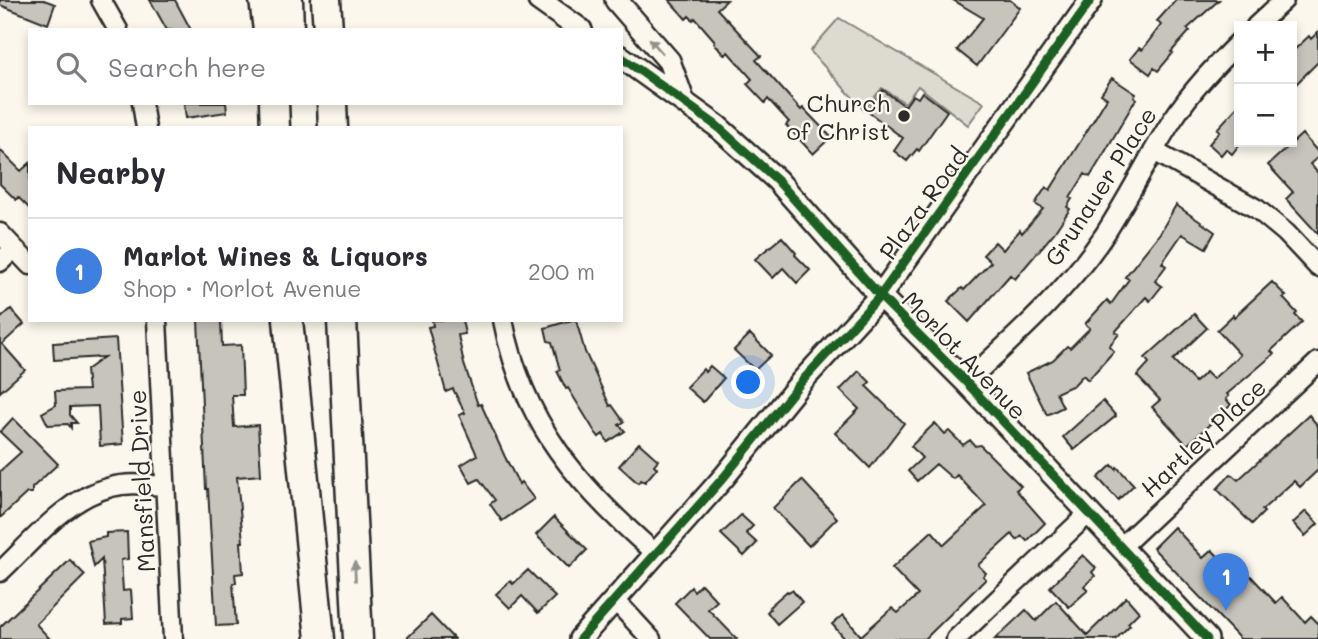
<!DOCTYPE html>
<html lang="en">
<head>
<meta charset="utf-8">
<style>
  body { margin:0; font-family:Mali,sans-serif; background:#f7f7f7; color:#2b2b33 }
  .controls { position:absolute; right:21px; top:21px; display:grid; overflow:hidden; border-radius:0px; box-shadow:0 4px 10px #0003 }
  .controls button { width:63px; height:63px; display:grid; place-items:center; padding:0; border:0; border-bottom:2px solid #e1e1e2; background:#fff; color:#2b2b33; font:35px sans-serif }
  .you { position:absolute; left:749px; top:383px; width:24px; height:24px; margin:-18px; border:5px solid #fff; border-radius:50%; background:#1a73e8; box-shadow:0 0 0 10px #1a73e833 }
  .badge { display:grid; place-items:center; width:46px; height:46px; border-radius:50%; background:#d93025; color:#fff; font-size:23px; font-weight:700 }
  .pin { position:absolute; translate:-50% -58px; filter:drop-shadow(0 2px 4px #0008) }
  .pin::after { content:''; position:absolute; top:37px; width:24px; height:21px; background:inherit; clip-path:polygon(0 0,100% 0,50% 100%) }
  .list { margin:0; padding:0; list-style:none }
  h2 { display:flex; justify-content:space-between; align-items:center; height:91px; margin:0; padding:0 28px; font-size:30px }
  h2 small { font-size:23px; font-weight:400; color:#7c7c81 }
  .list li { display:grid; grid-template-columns:46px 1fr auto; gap:21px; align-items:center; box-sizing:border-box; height:105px; padding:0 28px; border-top:2px solid #e1e1e2 }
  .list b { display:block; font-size:26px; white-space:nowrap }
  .list p { margin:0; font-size:23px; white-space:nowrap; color:#7c7c81 }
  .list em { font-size:23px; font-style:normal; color:#7c7c81 }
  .icon { flex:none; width:38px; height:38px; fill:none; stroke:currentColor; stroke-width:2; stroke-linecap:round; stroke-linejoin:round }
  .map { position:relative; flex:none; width:1318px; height:639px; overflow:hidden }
  .search { position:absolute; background:#fff; box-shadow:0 4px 10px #0003; left:28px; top:28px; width:595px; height:77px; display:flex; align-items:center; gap:18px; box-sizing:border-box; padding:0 24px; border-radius:0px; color:#7c7c81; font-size:26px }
  .panel { position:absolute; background:#fff; box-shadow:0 4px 10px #0003; left:28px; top:126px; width:595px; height:196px; border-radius:0px }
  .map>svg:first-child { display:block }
  .green { fill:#dddad0; stroke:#84827e; stroke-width:2 }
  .building { fill:#c7c4bc; stroke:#2b2b2b; stroke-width:2 }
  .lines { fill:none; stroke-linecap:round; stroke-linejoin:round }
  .minor-casing { stroke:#2b2b2b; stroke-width:23 }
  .tertiary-casing { stroke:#2b2b2b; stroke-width:26 }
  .trunk-casing { stroke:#2b2b2b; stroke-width:33 }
  .minor { stroke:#fbf7ec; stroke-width:18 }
  .tertiary { stroke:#fbf7ec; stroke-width:21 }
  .trunk { stroke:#fbf7ec; stroke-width:28 }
  .cycleway-casing { stroke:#fbf7ec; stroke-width:13 }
  .cycleway { stroke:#1b5e20; stroke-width:9 }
  .oneway { fill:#93918c }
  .poi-dot { fill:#2b2b2b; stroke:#fbf7ec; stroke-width:2.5 }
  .labels { text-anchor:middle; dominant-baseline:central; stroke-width:5; stroke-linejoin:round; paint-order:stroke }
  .poi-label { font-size:24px; fill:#2b2b2b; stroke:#fbf7ec; text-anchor:end }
  .street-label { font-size:24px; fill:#2b2b2b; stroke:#fbf7ec }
</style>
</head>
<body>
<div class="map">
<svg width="1318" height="639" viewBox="0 0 1318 639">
  <rect width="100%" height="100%" fill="#fbf7ec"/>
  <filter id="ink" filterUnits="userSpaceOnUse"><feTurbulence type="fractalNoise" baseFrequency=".0143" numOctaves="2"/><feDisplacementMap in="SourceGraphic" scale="14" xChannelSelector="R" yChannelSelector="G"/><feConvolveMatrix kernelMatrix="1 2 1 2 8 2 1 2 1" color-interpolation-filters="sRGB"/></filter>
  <g filter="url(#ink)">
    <!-- green -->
    <path class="green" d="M839,18L984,103L968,125L918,86L905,103L882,88L864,110L810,51Z"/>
    <!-- building -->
    <path class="building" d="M0,0H44L55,4L48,24L0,5Z
      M150,0H175L191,30H167Z
      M669,0H727L717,9L761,56L756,60L801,110L803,108L831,137L813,154L786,125L789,122L768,99L765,103L747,84L752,79L728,52L725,55L714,43L715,41L695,18L693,20L689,16L686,19Z
      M953,0H1010L1020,8L977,66L957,50L983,18Z
      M1176,0H1219L1187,29L1190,31L1171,52L1173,53L1158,71L1154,68L1150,74L1130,59L1139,48L1142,50L1161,25L1157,21Z
      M1318,32V62L1292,88V52L1309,36L1311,39Z
      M1112,78L1136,94L1134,97L1136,99L1102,157L1090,177L1085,174L1070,198L1072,199L1067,207L1070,209L1054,233L1015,279L1010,275L969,322L948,301L962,288L964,290L991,262L983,255L995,242L1003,250L1020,230L1022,233L1043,209L1035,204L1046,187L1050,190L1090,126L1107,98L1101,94Z
      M883,90L905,106L913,95L918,98L922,92L947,111L919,151L917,149L907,161L894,151L903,138L867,111Z
      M184,103H226L227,112L186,118Z
      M1239,105V145L1232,154L1226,149L1221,155L1209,144L1220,131L1217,129Z
      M1302,134L1318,152V157L1310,164L1318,173V234L1286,199L1293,192L1268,165Z
      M0,150L21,171L30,163V209L18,197L16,200L0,184Z
      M1176,205L1215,232L1206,248L1182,234L1162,263L1166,266L1155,281L1162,286L1150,301L1146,297L1115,332L1119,334L1109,346L1114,351L1088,380L1083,375L1074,385L1056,393L1063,407L1047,415L1026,373L1053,360L1067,346L1070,348L1090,328L1085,324L1107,300L1111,304L1129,279L1125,277L1160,233Z
      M782,237L796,253L795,255L810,270L797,283L783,268L773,278L755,259Z
      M1272,282L1286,296L1283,298L1297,313L1295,315L1302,322L1271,351L1274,354L1227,394L1229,396L1226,399L1231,405L1187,445L1152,407L1160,400L1137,376L1149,363L1145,358L1194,314L1207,328L1173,360L1195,382L1206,372L1213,379L1240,355L1217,330L1233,315L1234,317Z
      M11,309L24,324L2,344L25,370L0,392V319Z
      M198,320H221L222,346L241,345L243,395H232L234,427L258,425L261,475L237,477L243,542H241L243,573L235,574L236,583H233L236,625L216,626L208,489H206Z
      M432,320H462L465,334L458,335L464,364L478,405L481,404L505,457L519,484L521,482L534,499L502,521L490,504L495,500L479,479L471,483L461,465L477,455L459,415L465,413L453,389L446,392L428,327L433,326Z
      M572,320H576L585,352L610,406L612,405L624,422L619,425L625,431L608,442L603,434L599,437L595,432L568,388L566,389L557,371L560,370L552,342L548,341L545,328Z
      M750,334L771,355L755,370L734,350Z
      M116,339L123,444L100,446L98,406L70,407V415L77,423H71V428L68,424L48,425L42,413L56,405L55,391L88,390L86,370L104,357L54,360L53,343Z
      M710,366L724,378L703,402L686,387L703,369L705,372Z
      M859,371L870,382L866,386L904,423L870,468L835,433L859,409L840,390Z
      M1103,401L1116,416L1074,450L1063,437Z
      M1309,415L1318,426V470L1300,487L1294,481L1262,510L1264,512L1252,524L1217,489L1231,474L1238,480Z
      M13,418L58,464L32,488V493H27L0,518V471L21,452L0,432Z
      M935,423L945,434L949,431L963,445L970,440L975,446L980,445L1021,486L1016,490L1045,523L1027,541L1022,536L1017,540L1012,534L978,565L986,573L983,576L986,579L925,639H845L832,624L843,615L861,636L892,608L898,613L918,595L892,568L932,531L944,545L986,506L957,475L953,479L936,464L917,481L908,471L922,458L911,446Z
      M639,443L658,460L654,465L657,468L645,482L641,480L638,483L619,466Z
      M1112,465L1116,469L1117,467L1134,485L1118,500L1098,478Z
      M802,480L837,518L809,546L773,508Z
      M1306,511L1318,524L1305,536L1293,523Z
      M741,515L753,526L746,533L757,543L744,556L721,534Z
      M554,517L587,550L569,568L536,535Z
      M1174,527L1203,558L1212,550L1240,579L1247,572L1276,603L1282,597L1305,622L1311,616L1318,623V639H1240L1153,548Z
      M127,532L128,559L121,560L123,591L131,590L133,618L122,619V623L106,624L102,559L94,567L88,541L106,537V533Z
      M1083,555L1096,568L1092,572L1095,576L1084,586L1088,590L1069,607L1050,587Z
      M70,560L85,575L36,624L50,639H0V627Z
      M528,570L555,597L538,613L522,596L510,608L496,594L510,581L513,584Z
      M701,584L717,601L708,609L737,639H710L675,603L691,587L694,591Z
      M792,590L802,602L777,624L767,612L770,609L769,607L787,591L788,592Z
      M1126,597L1139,612L1128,623L1130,625L1116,639H995L1026,610L1036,621L1056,601L1087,635Z
      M431,615L454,639H406Z"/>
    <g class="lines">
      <!-- minor casing -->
      <g class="minor-casing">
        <path id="minor" d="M101,0L118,30
          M1256,26L1284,0
          M142,103L146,128
          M1154,151L1257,209L1286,233L1318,267
          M0,233L30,265
          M0,262L14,249
          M157,320L173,639
          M503,320C523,424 579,487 656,554
          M966,382C1016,336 1067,291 1105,234C1129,197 1149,156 1173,119C1192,90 1215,66 1239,42
          M1121,547L1318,362
          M0,572C32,542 66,498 111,487C129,482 147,485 165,486
          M615,600L651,639
          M956,639L1089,513"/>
      </g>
      <!-- tertiary casing -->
      <g class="tertiary-casing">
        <path id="tertiary" d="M539,0L581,30
          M616,0L669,61L683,100
          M621,57L717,126L777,180L880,296L966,382L1207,639
          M580,639L724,477L802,381L880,296L1091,0"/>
      </g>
      <!-- trunk casing -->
      <g class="trunk-casing">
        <path id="trunk" d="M264,0L268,30
          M288,0L289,30
          M326,0L328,30
          M274,103L275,128
          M332,103L333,128
          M288,320L320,639
          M342,320L358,639"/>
      </g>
      <!-- minor -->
      <use href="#minor" class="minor"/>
      <!-- tertiary -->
      <use href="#tertiary" class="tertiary"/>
      <!-- trunk -->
      <use href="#trunk" class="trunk"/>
      <!-- cycleway casing -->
      <g class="cycleway-casing">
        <path id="cycleway" d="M621,57L717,126L777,180L880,296L966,382L1207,639
          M580,639L724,477L802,381L880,296L1091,0"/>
      </g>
      <!-- cycleway -->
      <use href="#cycleway" class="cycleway"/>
    </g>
    <!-- one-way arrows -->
    <defs><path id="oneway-solid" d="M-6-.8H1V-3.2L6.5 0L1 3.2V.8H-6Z" transform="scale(1.75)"/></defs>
    <g class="oneway">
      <use href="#oneway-solid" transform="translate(656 46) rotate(-131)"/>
      <use href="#oneway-solid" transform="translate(355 571) rotate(-93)"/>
    </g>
  </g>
  <!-- markers -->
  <circle class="poi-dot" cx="904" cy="116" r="7"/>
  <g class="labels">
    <!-- poi labels -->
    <g class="poi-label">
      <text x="890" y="102">Church<tspan x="890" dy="28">of Christ</tspan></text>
    </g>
    <!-- street labels -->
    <g class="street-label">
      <text transform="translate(1100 186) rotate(-57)">Grunauer Place</text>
      <text transform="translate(923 203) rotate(-54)">Plaza Road</text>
      <text transform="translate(965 355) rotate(46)">Morlot Avenue</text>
      <text transform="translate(1203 437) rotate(-43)">Hartley Place</text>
      <text transform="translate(141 481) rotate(-93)">Mansfield Drive</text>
    </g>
  </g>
</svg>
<div class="controls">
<button>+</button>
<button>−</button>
</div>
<div class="you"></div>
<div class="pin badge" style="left:1226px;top:611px;background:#3f7fe0">1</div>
<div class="search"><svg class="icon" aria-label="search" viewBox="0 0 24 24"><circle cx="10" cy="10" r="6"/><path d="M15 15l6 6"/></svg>Search here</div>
<section class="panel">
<h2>Nearby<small></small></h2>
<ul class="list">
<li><span class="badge" style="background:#3f7fe0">1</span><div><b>Marlot Wines &amp; Liquors</b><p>Shop · Morlot Avenue</p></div><em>200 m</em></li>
</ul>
</section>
</div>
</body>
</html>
